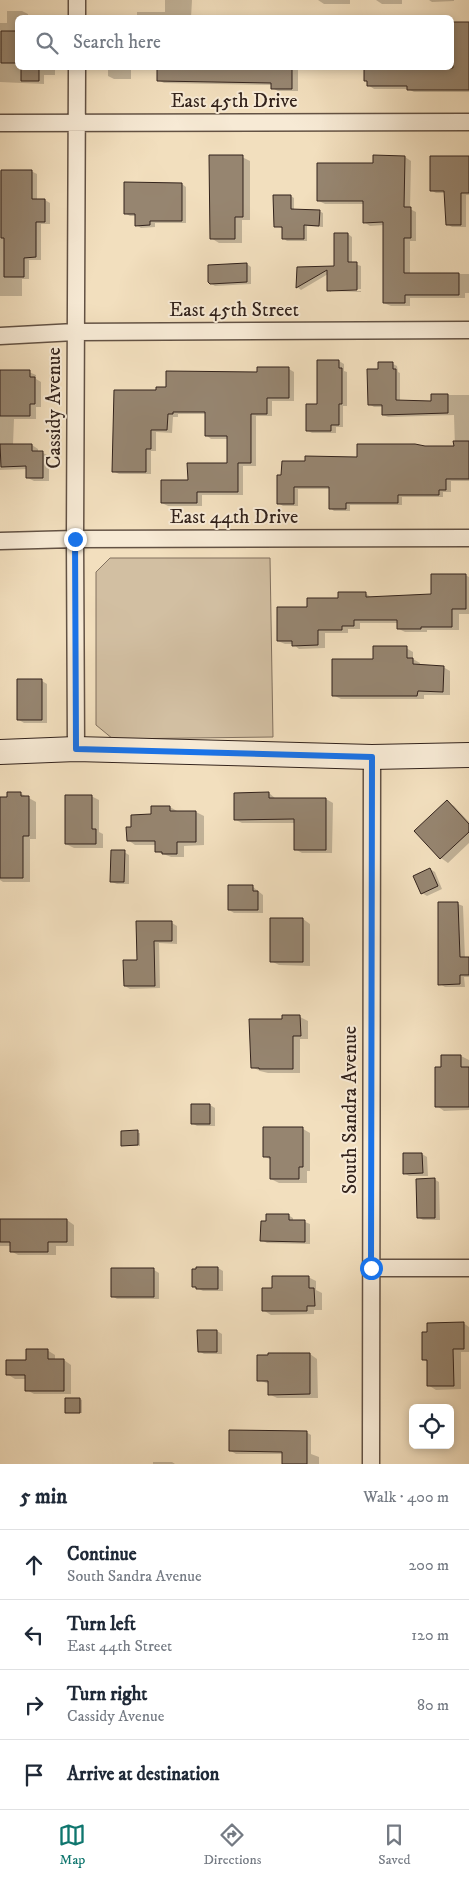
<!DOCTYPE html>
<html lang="en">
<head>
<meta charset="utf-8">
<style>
  body { margin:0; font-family:"IM FELL DW Pica",serif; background:#f2f2f3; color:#1f2937 }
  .controls { position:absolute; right:15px; bottom:15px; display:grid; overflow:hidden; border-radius:8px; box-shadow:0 2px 8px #0003 }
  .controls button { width:45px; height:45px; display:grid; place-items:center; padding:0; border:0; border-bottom:1px solid #e0e1e3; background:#fff; color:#1f2937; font:25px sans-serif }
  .stop { position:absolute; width:15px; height:15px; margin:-11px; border:4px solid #1a73e8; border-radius:50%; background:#fff }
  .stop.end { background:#1a73e8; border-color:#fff; box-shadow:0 1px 5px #0008 }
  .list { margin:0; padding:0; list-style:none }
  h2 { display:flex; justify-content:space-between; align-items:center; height:65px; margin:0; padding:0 20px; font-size:21px }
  h2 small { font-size:16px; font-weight:400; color:#747a83 }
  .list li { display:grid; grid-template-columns:32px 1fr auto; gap:15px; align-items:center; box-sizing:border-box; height:70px; padding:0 20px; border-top:1px solid #e0e1e3 }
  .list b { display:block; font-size:19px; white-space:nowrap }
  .list p { margin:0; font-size:16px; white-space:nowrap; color:#747a83 }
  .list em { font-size:16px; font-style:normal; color:#747a83 }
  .icon { flex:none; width:28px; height:28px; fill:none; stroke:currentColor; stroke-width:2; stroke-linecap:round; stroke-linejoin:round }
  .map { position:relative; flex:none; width:469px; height:1464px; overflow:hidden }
  .search { position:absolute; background:#fff; box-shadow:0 2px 8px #0003; left:15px; right:15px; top:15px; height:55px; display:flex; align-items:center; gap:12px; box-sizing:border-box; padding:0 18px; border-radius:8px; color:#747a83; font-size:19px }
  .sheet { height:345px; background:#fff }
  nav { display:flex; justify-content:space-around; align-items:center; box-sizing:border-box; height:70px; border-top:1px solid #e0e1e3; background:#fff; font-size:14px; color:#747a83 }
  nav a { display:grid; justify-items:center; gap:2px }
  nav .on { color:#0f766e }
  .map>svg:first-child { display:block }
  .green { fill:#d2bfa2; stroke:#82715f }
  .shadow { fill:#0003 }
  .building { fill:#968570; stroke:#33231c }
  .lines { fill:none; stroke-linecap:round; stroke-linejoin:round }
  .street-casing { stroke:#635244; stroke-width:19 }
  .secondary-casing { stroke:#33231c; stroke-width:26 }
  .street { stroke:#f7ead5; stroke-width:16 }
  .secondary { stroke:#f7ead5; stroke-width:24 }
  .route { stroke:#1a73e8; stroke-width:6 }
  .labels { text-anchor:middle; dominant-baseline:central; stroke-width:4; stroke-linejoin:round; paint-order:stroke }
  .street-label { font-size:20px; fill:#33231c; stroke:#f7ead5 }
</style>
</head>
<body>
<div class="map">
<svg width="469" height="1464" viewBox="0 0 469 1464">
  <rect width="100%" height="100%" fill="#f2dfbe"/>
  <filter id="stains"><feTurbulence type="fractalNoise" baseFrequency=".004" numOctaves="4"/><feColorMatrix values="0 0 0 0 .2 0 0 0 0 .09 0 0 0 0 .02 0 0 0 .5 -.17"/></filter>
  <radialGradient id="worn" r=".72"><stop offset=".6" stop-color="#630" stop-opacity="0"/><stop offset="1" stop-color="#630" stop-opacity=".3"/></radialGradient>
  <!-- green -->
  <path class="green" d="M110,558H270L273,737L113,739L96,725V572Z"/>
  <!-- shadow -->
  <path class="shadow" d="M165,0H192L191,18H137V12H165Z
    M350,0V4H324L318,0Z
    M376,0H402V4H382Z
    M429,0H454V1L432,2Z
    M7,11H22L28,14V18H18V68H55V75H44V84L0,82V23H7Z
    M469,24V92H414L408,89H374L368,85V82L365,80V69L329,68H452V25Z
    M108,68H131V79H114L108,76Z
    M158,68H298V91H278L272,88V85L164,83L158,80Z
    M242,157L250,161V220H242V243H219L211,238Z
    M405,157L411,161L410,209L416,212V241H410V274H469V293H465V298H410V306H391L384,303V225L370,226L364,222V204H325L319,201L374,164Z
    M0,171H31L37,174V200H45L50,203V224H41V260H29V279H22V296H0Z
    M469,173V195H466V227H452L447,224L446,193H436L431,190Z
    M182,184L186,187V223H155V227L141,228L136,225V216H130L125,213Z
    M291,196L294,198V211H319L323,213V227L307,226V241H287L283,238V228L275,226Z
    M348,234L352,237V263L361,266V289L331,290V292L328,290V274L301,290L297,287L298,268L335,267Z
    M247,264L251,267V284L215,286L210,283Z
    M361,291V292H331Z
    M318,361H339L344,364V371L347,372V406H343V427H336V433H312L307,430L318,406Z
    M393,364L397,366L398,372L400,373V401L432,402V395H469V481H451V492H443V497H402V505H350V511H334L330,508V489H298V506H283L278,503L282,476L306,462L358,458L425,447L455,448L454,415L388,417L383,415V407H374L369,404L380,370Z
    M289,369L294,372V401H272V416H256V466H243V495H202V506H168L162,503L228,464V439H211L206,435V414H178V417H173L172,433L156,432V451H151V474H119L113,471L157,391L167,388Z
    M0,372H29L36,375V379L41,382V407H36V419H14L13,445H32L38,449V453H43L49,456V481H34L28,478V469L0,470Z
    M465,575L469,577V614H459V630H427V632H405L399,629L398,623H360V629H348V633H325V648L299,649L293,644H285L278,641L308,608L365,593L372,598L432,596Z
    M406,648L413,652V659L420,663V666L443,667L450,671V695H424V699H341L333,695Z
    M19,681H42L47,684V723H24L19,720Z
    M20,793L36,802V839H30V882H3L0,880V798H8Z
    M269,793L276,799H326L333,803L332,853H302L295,849V823H242L236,820L235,794Z
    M91,796L99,800V832L103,834V848H74L66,844Z
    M447,802L454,806L469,822V843L448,863L441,858L416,831Z
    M170,807L177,811L196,812L204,816V845L184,846V857H171L156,851V845H135L128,840L132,828Z
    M124,852L129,855V884H117L112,882Z
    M430,869L435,872L442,889L427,896L422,893Z
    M252,886L263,895V913H234L229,910Z
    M440,904H458L463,906L465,959L469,958V977H464L465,987H445L440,984Z
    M303,919L310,924V966L279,965L271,961Z
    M137,922L172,923L177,926V944L159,943L160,988L130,989L125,986L138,961Z
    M300,1017L308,1021V1039H300V1073H268L260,1071L252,1067L284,1020Z
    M461,1056L469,1060V1110L444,1111L437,1106L443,1068Z
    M210,1105L215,1108V1126H197L192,1123Z
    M303,1129L310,1133V1171H307V1183H279L271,1179V1160L264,1156Z
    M122,1132L140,1133V1146L122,1145Z
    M422,1154L427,1157L428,1176H409L404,1173V1155Z
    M434,1179L439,1182L440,1220H423L418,1217Z
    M288,1215L293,1218V1221L305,1222L310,1224V1244L267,1243L262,1240Z
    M0,1220H67L74,1225V1246H56V1255H18L11,1251V1246H0Z
    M218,1268L223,1271V1291H203L193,1286Z
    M154,1270L159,1273V1299H117L112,1296Z
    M308,1277L316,1281V1290L322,1293V1310H314V1314L271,1315L263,1310L273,1289Z
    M463,1323L469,1327V1352H461V1389L436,1390L428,1385V1362L424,1360Z
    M217,1331L222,1334V1354H204L199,1351Z
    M47,1350L55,1355V1360H64L71,1365V1394H34L27,1390V1379H15L7,1374Z
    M310,1354L317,1359L318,1398H277L269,1394V1384L259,1380Z
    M80,1399L82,1400V1413L66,1412Z
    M306,1432L311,1435V1454L319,1457V1464H284L283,1454H236L231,1451Z
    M153,1462H172L175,1464H153Z"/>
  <!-- building -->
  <path class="building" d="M452,22H469V90H407V86H367V81H364V68H453Z
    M1,31H18V63H1Z
    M21,68H39V81H21Z
    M157,68H292V89H271V83L157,81Z
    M209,155H243V217H235V239H210Z
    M373,155L405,156L404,207H411V238H404V273H459V295H405V303H383V222L363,223V201H317V163H373Z
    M430,156H469V193H461V225H446L444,191H430Z
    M1,170H32V199H45V222H36V257L24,258V277H4V238H1Z
    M124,182L182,183V221H150V225L135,226V214H124Z
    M273,195H291V209L320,210L319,226L304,225V239H282V227H274Z
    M334,233H348V262H357V290L327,291V270L296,288L297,267L334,266Z
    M247,263V282L210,284L208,282V265Z
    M317,360H339V368H342V404H339V425H331V431H306V404H317Z
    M378,362H393V369H396V400L431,401V394H448V413L382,415V405H368L367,369H378Z
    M257,367H289V398H267V414H251V463H238V492H197V503H161V480H188L187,463H227V436H205V412H173V414H168L167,430H151V449H146V472H112L114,390H156V387H166V371L257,372Z
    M0,370H30V377H35V404H30V416H0Z
    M453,441H469V479H446V490H439V495H398V503H346V509H329V487H294V504H277V475H281L282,461H305V456L357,457V444H415L425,446H454Z
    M0,444H32V451H43V478H26V466L1,467Z
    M431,574H466V609H452V627H421V629H397V620H354V626H342V630H318V645L292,646V641H277V607H307V598H338V592H366V597L431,594Z
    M373,646H407V658H413V664L444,666L443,692L418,691L417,696H332V659H373Z
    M17,679H42V720H17Z
    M7,792H21V796H29V836H23V878H0V797H7Z
    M269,792V798H326V850H294V819L234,820V793Z
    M65,795H92V829H96V844H65Z
    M447,800L469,824V832L440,859L414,831Z
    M151,806H170V811H196V842H177V854H162V852H155V841H127L126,827H131V815L151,814Z
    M111,850H125L124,882H110Z
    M430,868L438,886L421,894L413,876Z
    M228,885H253V891H258V910H228Z
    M438,902H458L460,957H469V975H460V984L438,985Z
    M270,918H303V962H270Z
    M136,921H172V941H154L155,986H124L123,960H137Z
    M282,1015H300L301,1036H293V1069H259V1068H251L249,1019H282Z
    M441,1055H461V1067H469V1107H435V1067H441Z
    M191,1104H210V1124H191Z
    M263,1127H303V1167H299V1179H270V1157H263Z
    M138,1130V1145L121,1146V1131Z
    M403,1153H422L423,1173L403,1174Z
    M435,1178V1218H417L416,1179Z
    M266,1214H289V1220H305V1242L260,1241L261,1221H266Z
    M0,1219H67V1242H48V1252H10V1242H0Z
    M196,1267H218V1289H196V1287H192V1269H196Z
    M111,1268H154V1297H111Z
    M272,1276H309V1288H314L315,1306H307V1311H262V1288H272Z
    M464,1322V1349H453L454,1386H427V1360H422V1332H427V1323Z
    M197,1330H217V1352H198Z
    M26,1349H48V1359H64V1391H25V1375H6V1360H26Z
    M268,1353H310V1394L268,1395V1381H257V1355H268Z
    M65,1398H80V1413H65Z
    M229,1430L307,1431V1464H282V1452L229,1451Z"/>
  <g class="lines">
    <!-- street casing -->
    <g class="street-casing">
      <path id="street" d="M77,0V18
        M0,123L469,122
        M0,336L75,332L469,330
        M0,541L75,539L469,538
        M76,749L75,539L77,68
        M371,1268H469
        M371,1464L372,757"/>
    </g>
    <!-- secondary casing -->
    <g class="secondary-casing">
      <path id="secondary" d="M0,752L76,749L372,757L469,755"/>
    </g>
    <!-- street -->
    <use href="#street" class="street"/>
    <!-- secondary -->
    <use href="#secondary" class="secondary"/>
  </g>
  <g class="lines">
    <!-- route -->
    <path class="route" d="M75,539L76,749L372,757L371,1268"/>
  </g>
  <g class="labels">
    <!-- street labels -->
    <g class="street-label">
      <text x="234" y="101">East 45th Drive</text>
      <text x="234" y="310">East 45th Street</text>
      <text transform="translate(54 408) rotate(-90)">Cassidy Avenue</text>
      <text x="234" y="517">East 44th Drive</text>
      <text transform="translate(350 1110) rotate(-90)">South Sandra Avenue</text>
    </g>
  </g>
  <rect width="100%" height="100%" filter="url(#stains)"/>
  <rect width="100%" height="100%" fill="url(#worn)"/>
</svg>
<div class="controls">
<button><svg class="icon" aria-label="locate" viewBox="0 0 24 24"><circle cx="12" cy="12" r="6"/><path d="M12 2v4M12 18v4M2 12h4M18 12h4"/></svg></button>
</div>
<div class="stop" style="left:371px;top:1268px"></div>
<div class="stop end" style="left:75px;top:539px"></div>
<div class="search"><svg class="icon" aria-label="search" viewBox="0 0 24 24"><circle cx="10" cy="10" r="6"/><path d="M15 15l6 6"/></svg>Search here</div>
</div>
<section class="sheet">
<h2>5 min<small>Walk · 400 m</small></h2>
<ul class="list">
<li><svg class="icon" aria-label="ahead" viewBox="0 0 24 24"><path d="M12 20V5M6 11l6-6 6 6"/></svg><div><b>Continue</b><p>South Sandra Avenue</p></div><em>200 m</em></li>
<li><svg class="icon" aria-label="left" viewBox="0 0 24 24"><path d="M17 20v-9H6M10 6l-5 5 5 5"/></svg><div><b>Turn left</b><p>East 44th Street</p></div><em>120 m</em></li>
<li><svg class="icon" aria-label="right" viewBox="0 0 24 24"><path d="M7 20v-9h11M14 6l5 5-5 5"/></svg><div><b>Turn right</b><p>Cassidy Avenue</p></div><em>80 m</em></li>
<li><svg class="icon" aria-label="arrive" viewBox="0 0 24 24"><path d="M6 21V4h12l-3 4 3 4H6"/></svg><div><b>Arrive at destination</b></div></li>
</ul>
</section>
<nav>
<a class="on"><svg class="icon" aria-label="map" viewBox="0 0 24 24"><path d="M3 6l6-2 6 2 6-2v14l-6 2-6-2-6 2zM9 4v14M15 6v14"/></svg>Map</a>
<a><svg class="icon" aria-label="directions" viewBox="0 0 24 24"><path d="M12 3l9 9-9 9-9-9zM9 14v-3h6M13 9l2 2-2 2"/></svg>Directions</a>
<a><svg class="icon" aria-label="saved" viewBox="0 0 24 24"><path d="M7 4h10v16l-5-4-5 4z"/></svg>Saved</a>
</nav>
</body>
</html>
